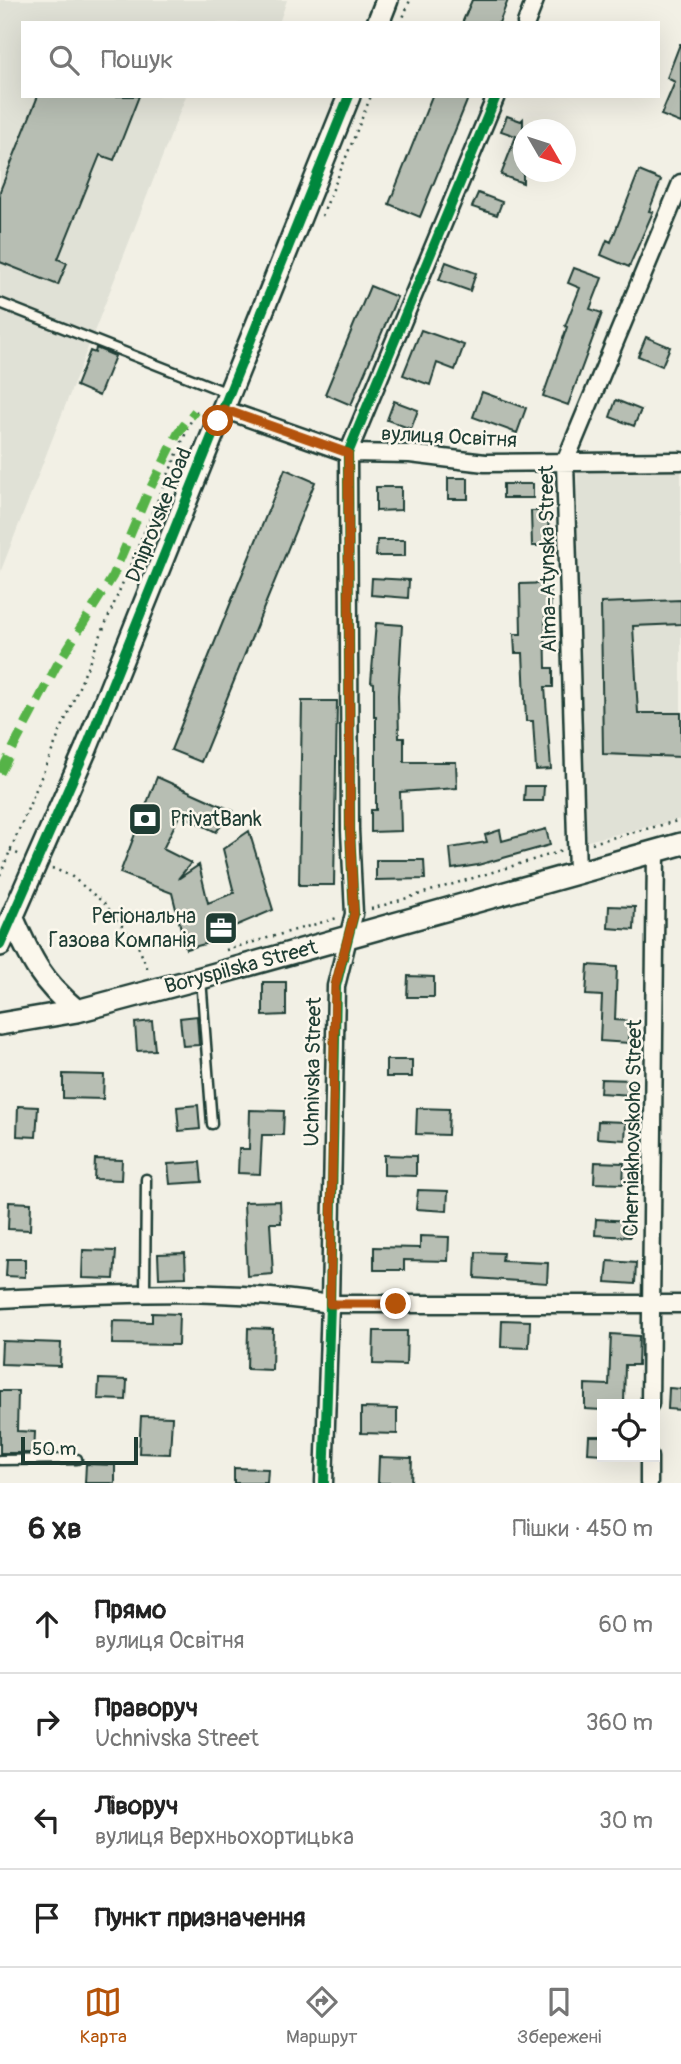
<!DOCTYPE html>
<html lang="uk">
<head>
<meta charset="utf-8">
<style>
  body { margin:0; font-family:Pangolin,sans-serif; background:#f2f2f2; color:#222 }
  .controls { position:absolute; right:21px; bottom:21px; display:grid; overflow:hidden; border-radius:0px; box-shadow:0 7px 28px #0002 }
  .controls button { width:63px; height:63px; display:grid; place-items:center; padding:0; border:0; border-bottom:2px solid #e0e0e0; background:#fff; color:#222; font:35px sans-serif }
  .compass { position:absolute; left:513px; top:119px; width:63px; height:63px; border-radius:50%; background:#fff; box-shadow:0 7px 28px #0002; rotate:129deg }
  .scale { position:absolute; left:21px; bottom:18px; width:117px; box-sizing:border-box; padding-left:7px; border:4px solid #1f3d34; border-top:0; font-size:19px; line-height:24px; white-space:nowrap; color:#1f3d34; -webkit-text-stroke:5px #fbf7ec; paint-order:stroke }
  .stop { position:absolute; width:21px; height:21px; margin:-16px; border:5px solid #b45309; border-radius:50%; background:#fff }
  .stop.end { background:#b45309; border-color:#fff; box-shadow:0 2px 7px #0008 }
  .list { margin:0; padding:0; list-style:none }
  h2 { display:flex; justify-content:space-between; align-items:center; height:91px; margin:0; padding:0 28px; font-size:30px }
  h2 small { font-size:23px; font-weight:400; color:#767676 }
  .list li { display:grid; grid-template-columns:46px 1fr auto; gap:21px; align-items:center; box-sizing:border-box; height:98px; padding:0 28px; border-top:2px solid #e0e0e0 }
  .list b { display:block; font-size:26px; white-space:nowrap }
  .list p { margin:0; font-size:23px; white-space:nowrap; color:#767676 }
  .list em { font-size:23px; font-style:normal; color:#767676 }
  .icon { flex:none; width:38px; height:38px; fill:none; stroke:currentColor; stroke-width:2; stroke-linecap:round; stroke-linejoin:round }
  .map { position:relative; flex:none; width:681px; height:1483px; overflow:hidden }
  .search { position:absolute; background:#fff; box-shadow:0 7px 28px #0002; left:21px; right:21px; top:21px; height:77px; display:flex; align-items:center; gap:18px; box-sizing:border-box; padding:0 24px; border-radius:0px; color:#767676; font-size:26px }
  .sheet { height:483px; background:#fff }
  nav { display:flex; justify-content:space-around; align-items:center; box-sizing:border-box; height:98px; border-top:2px solid #e0e0e0; background:#fff; font-size:19px; color:#767676 }
  nav a { display:grid; justify-items:center; gap:4px }
  nav .on { color:#b45309 }
  .map>svg:first-child { display:block }
  .built { fill:#e0e1d6 }
  .building { fill:#b7beb3; stroke:#1f3d34; stroke-width:2 }
  .lines { fill:none; stroke-linecap:round; stroke-linejoin:round }
  .lane-casing { stroke:#1f3d34; stroke-width:13 }
  .street-casing { stroke:#1f3d34; stroke-width:21 }
  .secondary-casing { stroke:#1f3d34; stroke-width:26 }
  .path { stroke:#1f3d34; stroke-width:2.5; stroke-dasharray:2 5; stroke-linecap:butt }
  .lane { stroke:#fbf7ec; stroke-width:8 }
  .street { stroke:#fbf7ec; stroke-width:16 }
  .secondary { stroke:#fbf7ec; stroke-width:21 }
  .quiet { stroke:#55b346; stroke-width:9; stroke-dasharray:18 9; stroke-linecap:butt }
  .cycleway-casing { stroke:#fbf7ec; stroke-width:15 }
  .cycleway { stroke:#00873e; stroke-width:10 }
  .route { stroke:#b45309; stroke-width:9 }
  .labels { text-anchor:middle; dominant-baseline:central; stroke-width:5; stroke-linejoin:round; paint-order:stroke }
  .street-label { font-size:21px; fill:#1f3d34; stroke:#fbf7ec }
  .poi-label { font-size:21px; fill:#1f3d34; stroke:#fbf7ec; text-anchor:start }
</style>
</head>
<body>
<div class="map">
<svg width="681" height="1483" viewBox="0 0 681 1483">
  <rect width="100%" height="100%" fill="#f2f0e5"/>
  <filter id="ink" filterUnits="userSpaceOnUse"><feTurbulence type="fractalNoise" baseFrequency=".0143" numOctaves="2"/><feDisplacementMap in="SourceGraphic" scale="14" xChannelSelector="R" yChannelSelector="G"/><feConvolveMatrix kernelMatrix="1 2 1 2 8 2 1 2 1" color-interpolation-filters="sRGB"/></filter>
  <g filter="url(#ink)">
    <!-- built -->
    <path class="built" d="M0,0H287L279,23H23V96H186L0,573Z
      M681,467V819L583,842L577,470Z"/>
    <!-- building -->
    <path class="building" d="M472,0H508L499,23H462Z
      M680,44H681V123L661,115L675,82L667,78Z
      M38,96H139L114,160L100,155L58,259L67,263L58,285L0,262V191Z
      M432,96H469L420,217L389,204Z
      M507,116L521,121L523,119V183L501,175L516,136L501,131Z
      M639,171L661,180L649,211L653,212L629,267L601,255L607,240L611,242Z
      M478,193L502,202L497,215L472,207Z
      M446,262L476,273L470,291L439,280Z
      M574,268L602,278L590,309L602,313L568,405L543,396L567,327L565,326L580,288L568,283Z
      M370,286L397,297L351,405L325,394Z
      M421,330L464,345L455,370L437,363L430,385L403,375Z
      M646,337L670,347L662,366L638,356Z
      M96,348L115,356L99,396L76,386L90,351L95,353Z
      M482,392L526,408L517,433L473,417Z
      M616,400L641,410L634,426L610,417Z
      M394,401L418,410L411,429L387,420Z
      M285,469L315,482L201,762L171,750Z
      M448,478H468V499H448Z
      M503,484H533V498H503Z
      M376,487H401V510L376,511Z
      M531,511H548L549,546H532Z
      M377,540H405V556H376Z
      M372,578L409,580L408,598L371,595Z
      M550,583L551,617H545L546,668H553V687H545L551,769L536,770L533,721H526L523,653H515L514,634H521L520,584Z
      M681,600V624L633,626L638,713H681V757L603,754L601,603Z
      M376,623L402,625L398,696L399,738H404V762H456L457,788L400,792L401,831L371,832V810H376V717H374V683L371,682Z
      M302,701H337L334,885H299Z
      M157,777L233,811L216,832L180,814L163,849L191,863L178,879L199,865L208,903L234,893L223,849L249,831L273,910L216,934V941L186,949L172,893L120,873Z
      M525,786H544L543,801H524Z
      M546,829L550,845L478,865L452,869L450,848L487,842L485,835L500,830L502,841Z
      M376,860H424L425,879L376,880Z
      M609,906L635,907L634,930L608,928Z
      M588,965L617,967L615,1020L630,1021L629,1043L600,1041L602,996L586,995Z
      M408,976L434,977V997H407Z
      M263,982H286V1015L263,1016Z
      M197,1016L199,1045L183,1046L180,1018Z
      M152,1021L155,1050L137,1051L135,1023Z
      M386,1060H412V1077H386Z
      M63,1074L104,1075L103,1099L63,1098Z
      M601,1079L633,1080L632,1095L600,1093Z
      M198,1105L200,1129L179,1131L177,1107Z
      M18,1106L38,1107L36,1137L17,1136Z
      M417,1108L449,1109L448,1135L416,1134Z
      M250,1110L284,1111L283,1135H262L260,1174L238,1173L239,1149H249Z
      M598,1121L626,1122L625,1140L597,1138Z
      M384,1155L416,1156V1176L384,1175Z
      M95,1159L122,1160L121,1180L94,1179Z
      M200,1162L202,1182L170,1184L168,1164Z
      M595,1162L624,1163L623,1184L594,1183Z
      M418,1190L448,1191L447,1211L416,1209Z
      M280,1201L281,1223H270L273,1274L247,1276L244,1202Z
      M9,1202L31,1203L30,1230L8,1229Z
      M596,1219L630,1221V1237L595,1235Z
      M420,1236L449,1237L448,1261L404,1260V1270H374V1247L420,1248Z
      M83,1250L116,1251L114,1279L82,1278Z
      M476,1252L503,1253L502,1261L548,1263L547,1283L475,1278Z
      M185,1253L186,1277L159,1278L158,1254Z
      M7,1259H25V1277L6,1276Z
      M608,1261L636,1263L635,1284L606,1282Z
      M152,1313L179,1314L178,1345L112,1344L113,1321L152,1322Z
      M502,1320L530,1321L529,1348L501,1347Z
      M248,1328L273,1329L272,1370L247,1369Z
      M374,1331H407L406,1365L373,1364Z
      M611,1334L639,1336L638,1365H625L624,1404H602V1410L585,1409V1384L609,1385Z
      M2,1341L61,1343L60,1366L1,1364Z
      M99,1379L127,1380L126,1400L98,1399Z
      M669,1388L681,1389V1410L668,1409Z
      M0,1391H18L17,1431L35,1432L34,1453H0Z
      M361,1408L397,1409V1434L361,1433Z
      M141,1416L172,1417L170,1454L139,1453Z
      M589,1436H602V1454L588,1453Z
      M379,1457L412,1458L411,1483H378Z
      M86,1464L115,1465V1483H85Z
      M234,1468L268,1469L267,1483H234Z"/>
    <g class="lines">
      <!-- lane casing -->
      <g class="lane-casing">
        <path id="lane" d="M0,303L228,393
          M201,978L212,1124
          M145,1292L146,1179
          M0,1460L77,1459"/>
      </g>
      <!-- street casing -->
      <g class="street-casing">
        <path id="street" d="M526,23L535,0
          M223,409L348,453L410,454L485,463L681,461
          M577,872L565,462L681,183
          M0,1299C110,1294 221,1287 330,1304H681
          M650,1404L656,852
          M324,1483L330,1304L336,986L354,914L350,830L348,453L496,96
          M649,1483V1457"/>
      </g>
      <!-- secondary casing -->
      <g class="secondary-casing">
        <path id="secondary" d="M378,23L387,0
          M13,919C31,960 42,982 77,1011
          M0,945L86,749L349,96
          M0,1024L77,1011L201,978L681,844"/>
      </g>
      <!-- path -->
      <path class="path" d="M401,23L410,0
        M322,216L371,96
        M592,843L681,820
        M10,850L20,855
        M52,868L71,876L104,903L138,946L149,972
        M0,875L195,411L203,415
        M371,909L562,851
        M226,950L337,918"/>
      <!-- lane -->
      <use href="#lane" class="lane"/>
      <!-- street -->
      <use href="#street" class="street"/>
      <!-- secondary -->
      <use href="#secondary" class="secondary"/>
      <!-- quiet -->
      <path class="quiet" d="M0,773L57,665L113,576L147,495L178,433L195,411"/>
      <!-- cycleway casing -->
      <g class="cycleway-casing">
        <path id="cycleway" d="M0,945L86,749L349,96
          M324,1483L330,1304L336,986L354,914L350,830L348,453L496,96"/>
      </g>
      <!-- cycleway -->
      <use href="#cycleway" class="cycleway"/>
    </g>
  </g>
  <g class="lines" filter="url(#ink)">
    <!-- route -->
    <path class="route" d="M218,421L223,409L348,453L350,830L354,914L335,986L330,1304H396"/>
  </g>
  <!-- icons -->
  <defs>
    <g id="bank-square" transform="scale(1.75)"><rect x="-9" y="-9" width="18" height="18" rx="4" fill="#1f3d34" stroke="#fbf7ec"/><path d="M-6-4H6V4H-6ZM0-2.3a2.3 2.3 0 1 0 0 4.6a2.3 2.3 0 1 0 0-4.6Z" fill="#fff"/></g>
    <g id="office-square" transform="scale(1.75)"><rect x="-9" y="-9" width="18" height="18" rx="4" fill="#1f3d34" stroke="#fbf7ec"/><path d="M-6-3h4V-5.5h4V-3h4V5H-6ZM-1-4.5V-3h2v-1.5ZM-6 0V1H6V0Z" fill="#fff"/></g>
  </defs>
  <g fill-rule="evenodd">
    <use href="#bank-square" x="145" y="819"/>
    <use href="#office-square" x="221" y="928"/>
  </g>
  <g class="labels">
    <!-- street labels -->
    <g class="street-label">
      <text transform="translate(449 437) rotate(3)">вулиця Освітня</text>
      <text transform="translate(159 515) rotate(-68)">Dniprovske Road</text>
      <text transform="translate(548 559) rotate(-91)">Alma-Atynska Street</text>
      <text transform="translate(241 967) rotate(-15)">Boryspilska Street</text>
      <text transform="translate(313 1072) rotate(-89)">Uchnivska Street</text>
      <text transform="translate(633 1128) rotate(-89)">Cherniakhovskoho Street</text>
    </g>
    <!-- poi labels -->
    <g class="poi-label">
      <text x="170" y="819">PrivatBank</text>
      <text x="196" y="916" text-anchor="end">Регіональна<tspan x="196" dy="24">Газова Компанія</tspan></text>
    </g>
  </g>
</svg>
<div class="controls">
<button><svg class="icon" aria-label="locate" viewBox="0 0 24 24"><circle cx="12" cy="12" r="6"/><path d="M12 2v4M12 18v4M2 12h4M18 12h4"/></svg></button>
</div>
<svg class="compass" viewBox="-18 -18 36 36"><path d="M0-13l5 13h-10z" fill="#e53935"/><path d="M0 13l5-13h-10z" fill="#767676"/></svg>
<div class="scale">50 m</div>
<div class="stop" style="left:218px;top:421px"></div>
<div class="stop end" style="left:396px;top:1304px"></div>
<div class="search"><svg class="icon" aria-label="search" viewBox="0 0 24 24"><circle cx="10" cy="10" r="6"/><path d="M15 15l6 6"/></svg>Пошук</div>
</div>
<section class="sheet">
<h2>6 хв<small>Пішки · 450 m</small></h2>
<ul class="list">
<li><svg class="icon" aria-label="ahead" viewBox="0 0 24 24"><path d="M12 20V5M6 11l6-6 6 6"/></svg><div><b>Прямо</b><p>вулиця Освітня</p></div><em>60 m</em></li>
<li><svg class="icon" aria-label="right" viewBox="0 0 24 24"><path d="M7 20v-9h11M14 6l5 5-5 5"/></svg><div><b>Праворуч</b><p>Uchnivska Street</p></div><em>360 m</em></li>
<li><svg class="icon" aria-label="left" viewBox="0 0 24 24"><path d="M17 20v-9H6M10 6l-5 5 5 5"/></svg><div><b>Ліворуч</b><p>вулиця Верхньохортицька</p></div><em>30 m</em></li>
<li><svg class="icon" aria-label="arrive" viewBox="0 0 24 24"><path d="M6 21V4h12l-3 4 3 4H6"/></svg><div><b>Пункт призначення</b></div></li>
</ul>
</section>
<nav>
<a class="on"><svg class="icon" aria-label="map" viewBox="0 0 24 24"><path d="M3 6l6-2 6 2 6-2v14l-6 2-6-2-6 2zM9 4v14M15 6v14"/></svg>Карта</a>
<a><svg class="icon" aria-label="directions" viewBox="0 0 24 24"><path d="M12 3l9 9-9 9-9-9zM9 14v-3h6M13 9l2 2-2 2"/></svg>Маршрут</a>
<a><svg class="icon" aria-label="saved" viewBox="0 0 24 24"><path d="M7 4h10v16l-5-4-5 4z"/></svg>Збережені</a>
</nav>
</body>
</html>
